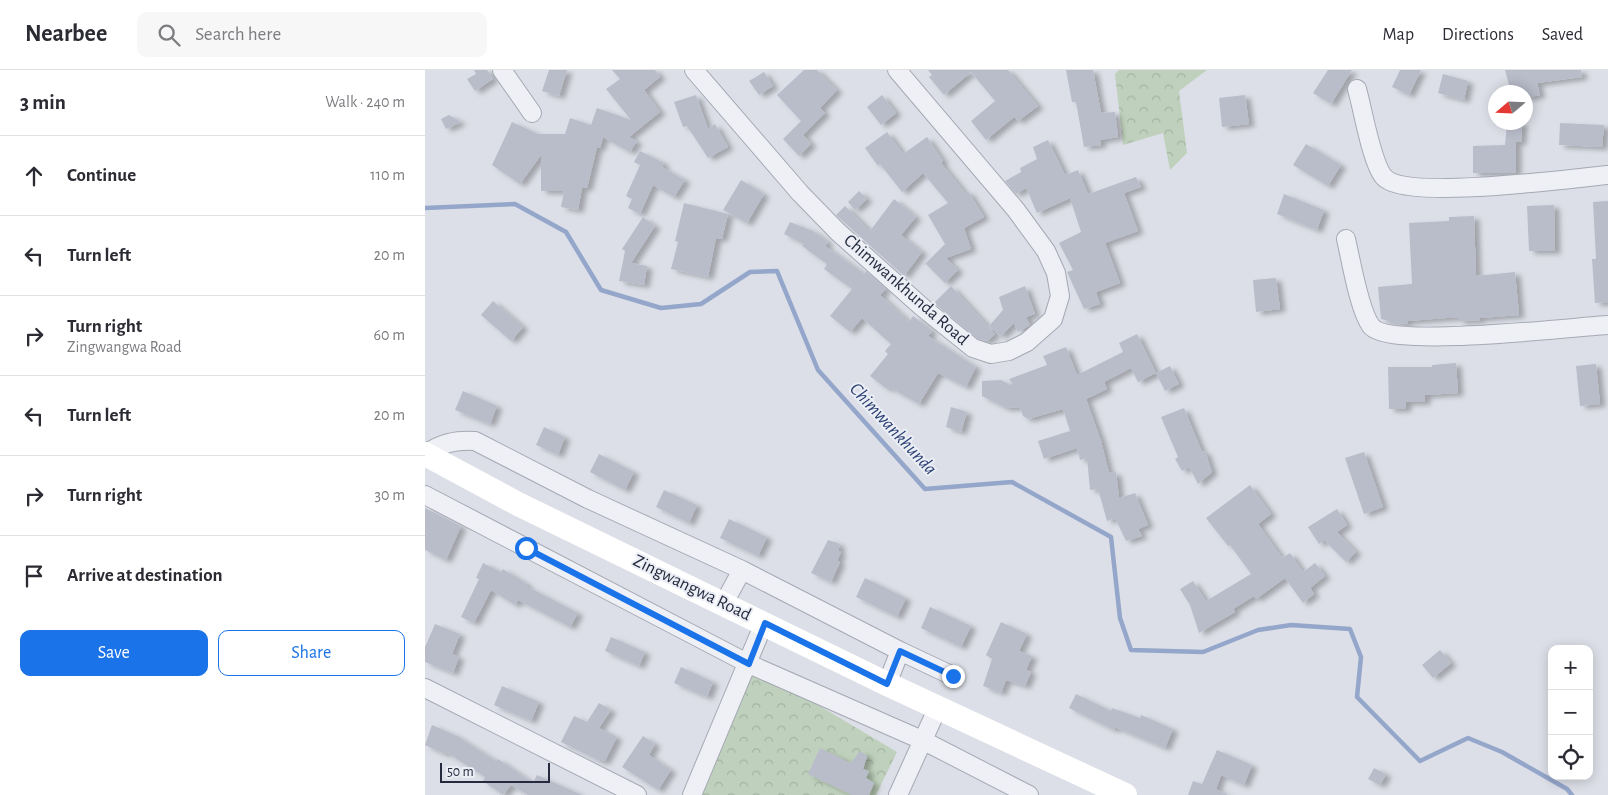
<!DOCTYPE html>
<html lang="en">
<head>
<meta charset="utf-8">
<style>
  body { margin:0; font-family:"Alegreya Sans",sans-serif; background:#f7f7f7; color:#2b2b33 }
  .controls { position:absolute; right:15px; bottom:15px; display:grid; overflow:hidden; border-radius:10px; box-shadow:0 2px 12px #0003 }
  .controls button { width:45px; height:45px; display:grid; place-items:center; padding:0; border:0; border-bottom:1px solid #e1e1e2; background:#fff; color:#2b2b33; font:25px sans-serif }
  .compass { position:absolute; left:1063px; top:15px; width:45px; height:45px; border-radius:50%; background:#fff; box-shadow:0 2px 12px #0003; rotate:251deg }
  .scale { position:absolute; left:15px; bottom:12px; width:110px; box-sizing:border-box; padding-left:5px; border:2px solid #252a3e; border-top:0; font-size:14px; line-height:18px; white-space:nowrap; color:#252a3e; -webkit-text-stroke:4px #ebeef5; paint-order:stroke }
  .stop { position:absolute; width:15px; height:15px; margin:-11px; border:4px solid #1a73e8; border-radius:50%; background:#fff }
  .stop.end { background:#1a73e8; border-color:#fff; box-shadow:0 1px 5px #0008 }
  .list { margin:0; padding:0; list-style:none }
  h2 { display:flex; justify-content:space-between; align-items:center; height:65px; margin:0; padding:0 20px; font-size:21px }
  h2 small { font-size:16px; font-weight:400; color:#7c7c81 }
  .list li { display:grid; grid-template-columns:32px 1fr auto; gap:15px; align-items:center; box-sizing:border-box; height:80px; padding:0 20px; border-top:1px solid #e1e1e2 }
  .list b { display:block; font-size:19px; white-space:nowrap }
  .list p { margin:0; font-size:16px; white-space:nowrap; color:#7c7c81 }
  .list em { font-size:16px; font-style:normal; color:#7c7c81 }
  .actions { display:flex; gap:10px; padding:15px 20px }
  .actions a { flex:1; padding:11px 0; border:1px solid #1a73e8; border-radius:10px; text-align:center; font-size:18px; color:#1a73e8 }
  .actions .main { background:#1a73e8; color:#fff }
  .icon { flex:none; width:28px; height:28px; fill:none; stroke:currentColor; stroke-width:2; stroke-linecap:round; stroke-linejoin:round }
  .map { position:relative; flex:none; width:1183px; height:725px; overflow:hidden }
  header { display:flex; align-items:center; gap:30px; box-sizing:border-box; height:70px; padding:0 25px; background:#fff; border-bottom:1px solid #e1e1e2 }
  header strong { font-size:24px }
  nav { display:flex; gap:28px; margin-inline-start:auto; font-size:18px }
  .search { width:350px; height:45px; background:#f7f7f7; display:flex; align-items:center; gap:12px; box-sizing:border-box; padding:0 18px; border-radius:10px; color:#7c7c81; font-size:19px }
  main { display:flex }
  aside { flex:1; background:#fff }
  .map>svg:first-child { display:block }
  .park { fill:url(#park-crowns) }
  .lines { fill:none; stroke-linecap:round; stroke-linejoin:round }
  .stream { stroke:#94a6ca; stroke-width:4.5 }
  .building { fill:#b9bdca; filter:url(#shadow) }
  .street-casing { stroke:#a5a9b4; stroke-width:20 }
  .street { stroke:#eff0f5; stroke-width:18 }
  .secondary { stroke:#fff; stroke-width:24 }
  .route { stroke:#1a73e8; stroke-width:6 }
  .labels { text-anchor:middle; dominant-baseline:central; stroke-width:4; stroke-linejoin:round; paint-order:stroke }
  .street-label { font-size:18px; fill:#252a3e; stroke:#ebeef5 }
  .water-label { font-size:19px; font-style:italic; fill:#2d4274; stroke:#ebeef5 }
</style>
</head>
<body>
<header>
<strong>Nearbee</strong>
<div class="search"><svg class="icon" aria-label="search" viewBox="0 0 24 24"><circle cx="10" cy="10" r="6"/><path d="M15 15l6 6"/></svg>Search here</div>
<nav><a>Map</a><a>Directions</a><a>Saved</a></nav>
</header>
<main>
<aside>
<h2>3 min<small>Walk · 240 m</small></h2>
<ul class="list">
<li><svg class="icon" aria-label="ahead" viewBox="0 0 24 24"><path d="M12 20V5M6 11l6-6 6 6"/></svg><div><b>Continue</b></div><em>110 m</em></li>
<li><svg class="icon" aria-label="left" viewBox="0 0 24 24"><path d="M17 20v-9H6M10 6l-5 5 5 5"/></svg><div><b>Turn left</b></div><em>20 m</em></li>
<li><svg class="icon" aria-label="right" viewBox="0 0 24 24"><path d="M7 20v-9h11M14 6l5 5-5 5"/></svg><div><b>Turn right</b><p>Zingwangwa Road</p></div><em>60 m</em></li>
<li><svg class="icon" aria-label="left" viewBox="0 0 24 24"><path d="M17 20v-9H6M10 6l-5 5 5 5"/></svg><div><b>Turn left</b></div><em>20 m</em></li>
<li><svg class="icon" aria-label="right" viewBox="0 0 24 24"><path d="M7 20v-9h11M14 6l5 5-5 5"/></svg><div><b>Turn right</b></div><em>30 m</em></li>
<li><svg class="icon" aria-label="arrive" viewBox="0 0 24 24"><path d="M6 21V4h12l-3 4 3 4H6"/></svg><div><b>Arrive at destination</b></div></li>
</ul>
<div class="actions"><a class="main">Save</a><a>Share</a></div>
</aside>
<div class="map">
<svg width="1183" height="725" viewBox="0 0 1183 725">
  <defs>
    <pattern id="park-crowns" width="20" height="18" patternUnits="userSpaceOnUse" patternTransform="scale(1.25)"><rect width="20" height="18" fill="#bfd1bc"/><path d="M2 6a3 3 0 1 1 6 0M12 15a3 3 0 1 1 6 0" fill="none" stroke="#a4b4a3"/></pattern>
    <filter id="shadow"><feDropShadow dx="5.5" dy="3" stdDeviation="2.5" flood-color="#0004"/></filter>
  </defs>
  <rect width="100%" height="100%" fill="#dcdfe7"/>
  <!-- park -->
  <path class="park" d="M694,0H782L754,21L762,83L745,100L738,63L698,75L690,4Z
    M324,594L472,682L451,725H258Z"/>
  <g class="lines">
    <!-- stream -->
    <path class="stream" d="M0,138L90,134L141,162L176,220L236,238L276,234L325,202L352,201L393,300L500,419L587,412L686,467L695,548L706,580L778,582L833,560L866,555L925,559L936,587L932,627L995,691L1043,668L1077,682L1142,719L1147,725"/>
  </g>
  <!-- building -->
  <path class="building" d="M49,0H62L68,9L50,21L42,9L51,4Z
    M124,0H142L134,26L117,21Z
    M187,0H230L235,7L219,20L235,42L204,67L212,71L205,82L178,67L175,78L172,77L162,118H157L153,140L136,137L139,121H116V85L95,114L67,95L87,52L113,64H140L145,48L166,55L172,38L206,50L181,19L195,9Z
    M379,0H392L412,20L395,38L400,43L378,65L386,74L374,86L358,69L376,51L352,25Z
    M503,0H583L613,36L593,51L589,47L561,70L546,51L570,31L546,2L519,25L504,7L507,5Z
    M641,0H668L676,43L690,42L693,67L675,70L676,75L659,77L651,32H647Z
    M903,0H927L906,34L888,23Z
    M975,0H996L984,25L967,17Z
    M1080,0H1156L1157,7L1112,13L1115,25L1100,28V22H1086Z
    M339,2L348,16L334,25L324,11Z
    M1018,4L1043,11L1039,30L1013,23Z
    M271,25L283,59L290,54L303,77L283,88L262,56L258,57L249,32Z
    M457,25L471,43L456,55L442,37Z
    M820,25L824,54L797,57L794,28Z
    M24,45L36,52L21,59L16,49Z
    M1082,52H1097L1096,72H1091V103H1048V76L1080,75Z
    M1135,53L1179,55L1177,77L1134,75Z
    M462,62L478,84L502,67L518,91L516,93L540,123L543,121L559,147L539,158L546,179L521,188L533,200L520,213L501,194L498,196L520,174L503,145L523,133L498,103L477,122L455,94L453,96L440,78Z
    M623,70L640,105L653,100L663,124L711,107L716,117L699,123L713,161L680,173L695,213L671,222L675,234L659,239L642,202L648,200L634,173L656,162L645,128L612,143L601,118L591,124L580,111L596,102L595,98L612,89L608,77Z
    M881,74L916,95L903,116L868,95Z
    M215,81L239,93L237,97L260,110L249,127L228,115L215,144L203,138L207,129L201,126L215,95L209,92Z
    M316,110L339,124L322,153L298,140Z
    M434,121L442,129L430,140L423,132Z
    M859,124L899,140L892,160L852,144Z
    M469,129L491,147L476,165L497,182L479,206L411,145L420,136L445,161Z
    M1183,131V232L1170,233L1167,189H1171L1168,132Z
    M259,133L303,144L297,169L291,168L283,207L246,199L253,172L250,171Z
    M1129,135L1130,181H1104L1102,136Z
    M1049,146L1051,206L1090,202L1094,245L1055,248V250L1034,251V247L982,251L983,253L976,254L956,249L953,217L987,214L984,153L1024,151V147Z
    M218,147L230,156L206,193L222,196L219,215L194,211L200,181L197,179Z
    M365,152L388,161L403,172L400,176L439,204L441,201L461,219L455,225L484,252L488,246L507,261L503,266L551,297L541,317L513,303L494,334L464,317L462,319L445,306L463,284L460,281L466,274L437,248L425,262L405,246L427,219L399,199L402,194L377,176L379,174L359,164Z
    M851,208L855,239L831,242L828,210Z
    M526,216L570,264L562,271L553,269L509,233Z
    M600,216L610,244L601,247L605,255L593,262L589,253L576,266L564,256L578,240L574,227Z
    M68,231L98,257L86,271L56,245Z
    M712,264L731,303L713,312L706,298L679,312L682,319L661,329L676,371L684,403L691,402L694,428L710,423L723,455L713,459L717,466L701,471L690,448L682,451L673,419L665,420L662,388L655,390L652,378L619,389L613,371L645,361L638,339L603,349L598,346L595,337L581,338L557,326V311L576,310L585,315L587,313L584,309L622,295L618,286L641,277L652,305L698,282L694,273Z
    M1031,293L1033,323L1000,325V332H981V339H964L963,297H1007V295Z
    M1171,294L1175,334L1155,336L1151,296Z
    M745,296L754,314L740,321L731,303Z
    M38,321L72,336L65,354L30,340Z
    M526,337L542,342L536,362L521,357Z
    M759,338L777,382L780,381L787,402L773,414L764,397L757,401L750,389L753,387L736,347Z
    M119,357L140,367L133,385L111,375Z
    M939,382L958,437L939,444L920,388Z
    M174,384L209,402L200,420L165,402Z
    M825,415L846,444L833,454L857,488L865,483L878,502L890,493L900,506L885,518L889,524L878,533L860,508L831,529L829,526L808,539L810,542L774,563L765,535L755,519L768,511L781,531L826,504L805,475L803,476L781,448Z
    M239,420L272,435L264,453L231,437Z
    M0,438L36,456L21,490L0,480Z
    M912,439L922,455L912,462L931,482L921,492L899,470L894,474L883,457Z
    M304,449L342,467L333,486L295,468Z
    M403,470L415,474L413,481L416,482L412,491L415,492L406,512L386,503Z
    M58,493L76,502L78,499L102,514L101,516L153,543L145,557L93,530L90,535L66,520L49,553L36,547L54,509L51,508Z
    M440,508L481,528L472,547L431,527Z
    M505,537L546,556L536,577L496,558Z
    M576,552L602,564L594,581L607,586L601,600L606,602L600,616L581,610L576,623L558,616L567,589L561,585Z
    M10,554L35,564L27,584L34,587L28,603L0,592V577Z
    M186,567L220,582L214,596L180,581Z
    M1015,580L1026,593L1008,608L997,595Z
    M256,597L288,612L282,627L249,613Z
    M77,616L114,632L106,651L69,635Z
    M651,624L686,641L687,638L715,648L716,645L748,659L740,678L690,657L689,660L644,638Z
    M174,633L186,640L174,658L192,667L180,691H175L136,672L149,646L162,652Z
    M7,655L32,666L71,691L73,689L108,713L112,705L157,725H103L86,715L78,725L58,711L60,707L21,682L20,684L0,675Z
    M218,666L230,674L224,685L246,700L233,720L197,697Z
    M395,678L426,693L434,682L439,683L442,687L438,699L444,701L441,708L449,713L444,725H427L383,704Z
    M792,680L827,695L819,715L796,705L791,719L803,725H763L768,711L777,714Z
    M949,698L961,704L955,715L943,709Z"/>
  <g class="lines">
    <!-- street casing -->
    <g class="street-casing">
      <path id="street" d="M77,0L107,43
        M269,0L375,123L413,162L497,237L548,278L566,284L584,281L602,272L628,249L635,226L631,203L621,181L591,140L472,0
        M932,19C938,40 946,90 958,106C977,132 1147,108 1183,105
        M921,169C926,190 934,240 946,256C964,279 1148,257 1183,255
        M0,384C17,373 30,370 50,371L163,429L317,500L475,581
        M0,425L324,594L499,671L604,725
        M299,533L317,500
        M462,614L475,581L528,606
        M0,618L212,725
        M267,725L339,553
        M473,725L513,637"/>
    </g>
    <!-- street -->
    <use href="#street" class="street"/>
    <!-- secondary -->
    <path class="secondary" d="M0,384L93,434L462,614L700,725"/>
  </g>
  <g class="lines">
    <!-- route -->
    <path class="route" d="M101,478L324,594L340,553L462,614L475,581L528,606"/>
  </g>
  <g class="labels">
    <!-- street labels -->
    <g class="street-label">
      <text transform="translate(481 220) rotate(41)">Chimwankhunda Road</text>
      <text transform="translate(267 518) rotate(26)">Zingwangwa Road</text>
    </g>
    <!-- water labels -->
    <g class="water-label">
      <text transform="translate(468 359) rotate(47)">Chimwankhunda</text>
    </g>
  </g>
</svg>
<div class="controls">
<button>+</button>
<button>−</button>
<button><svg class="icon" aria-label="locate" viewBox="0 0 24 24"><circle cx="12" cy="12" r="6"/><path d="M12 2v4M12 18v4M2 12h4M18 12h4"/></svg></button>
</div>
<svg class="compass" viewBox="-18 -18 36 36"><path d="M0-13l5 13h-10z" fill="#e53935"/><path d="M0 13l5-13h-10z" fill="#7c7c81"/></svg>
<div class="scale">50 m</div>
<div class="stop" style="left:101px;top:478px"></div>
<div class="stop end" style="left:528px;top:606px"></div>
</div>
</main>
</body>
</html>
